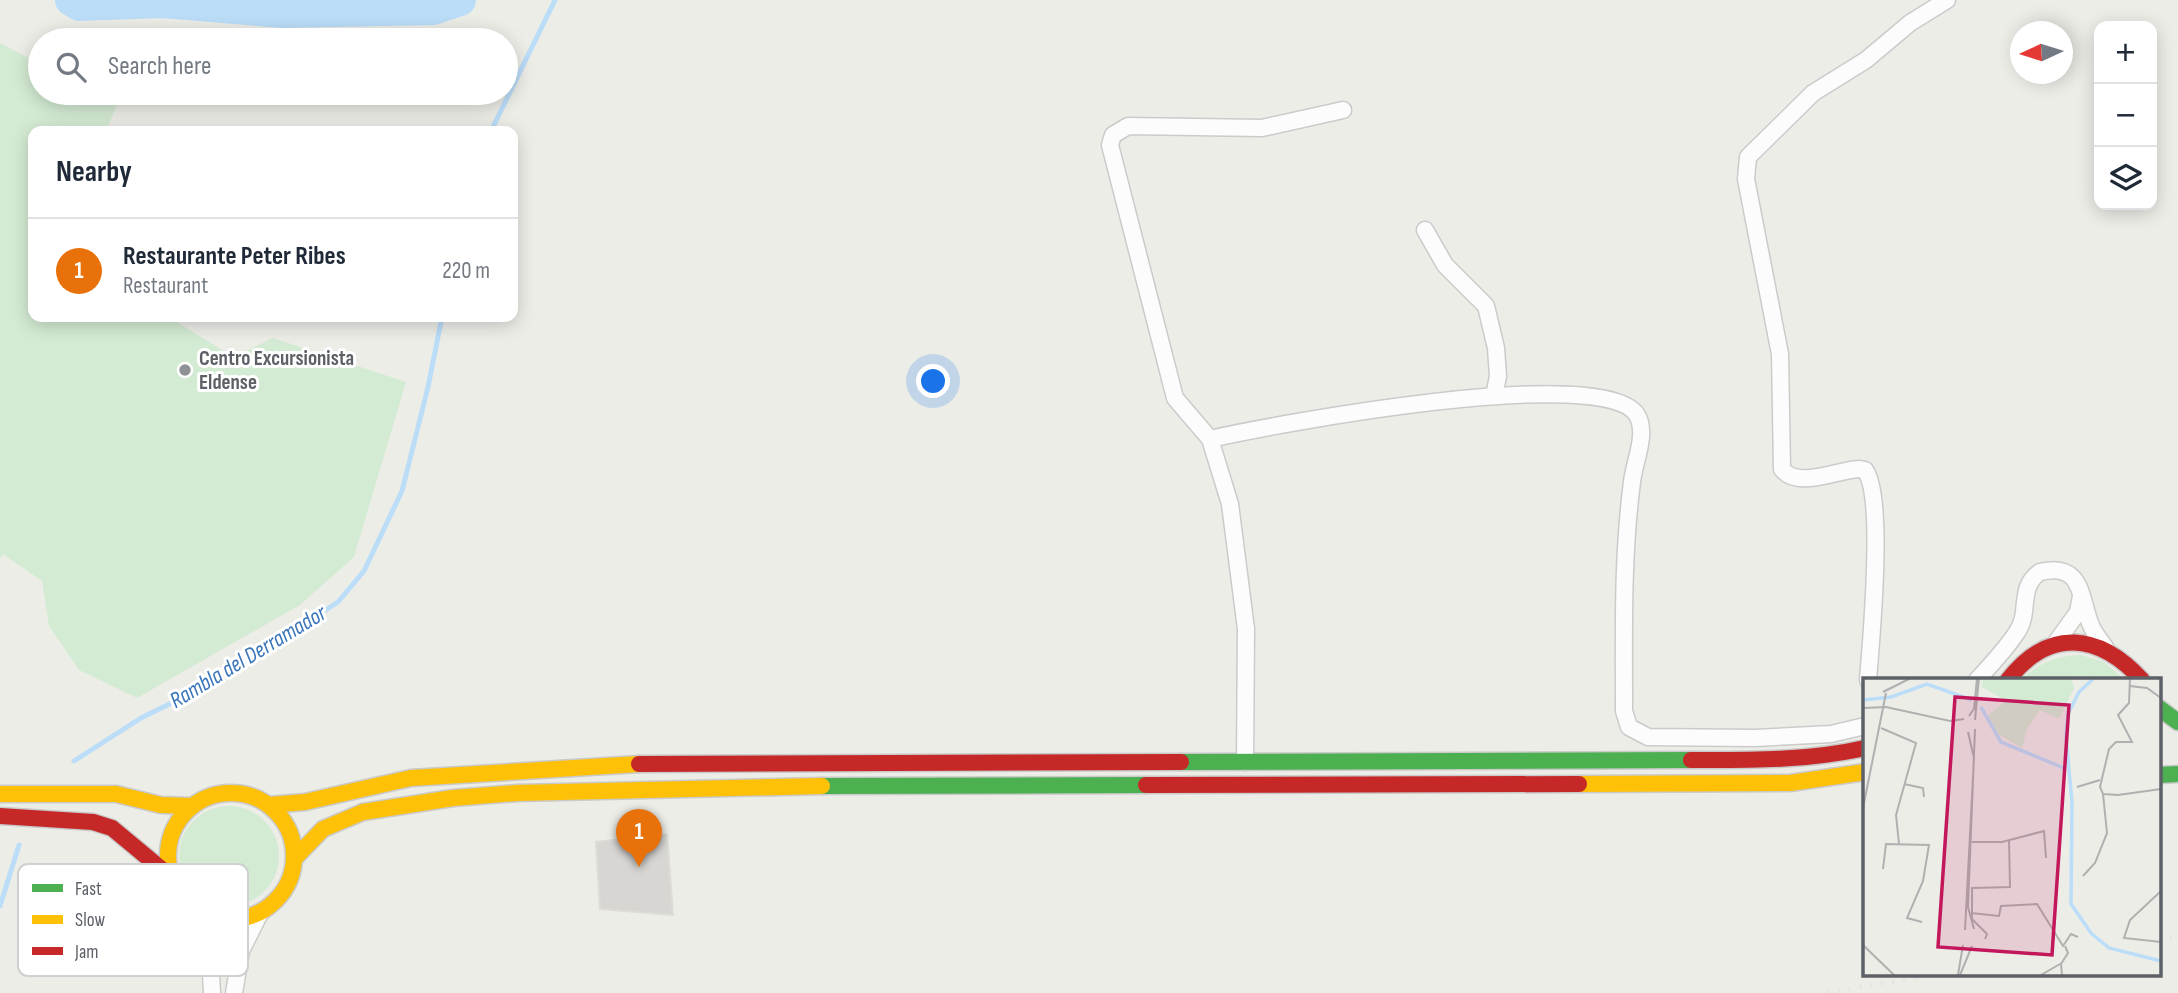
<!DOCTYPE html>
<html lang="en">
<head>
<meta charset="utf-8">
<style>
  body { margin:0; font-family:"Sofia Sans Condensed",sans-serif; background:#f6f6f7; color:#1f2937 }
  .controls { position:absolute; right:21px; top:21px; display:grid; overflow:hidden; border-radius:14px; box-shadow:0 4px 18px #0003 }
  .controls button { width:63px; height:63px; display:grid; place-items:center; padding:0; border:0; border-bottom:2px solid #e0e1e3; background:#fff; color:#1f2937; font:35px sans-serif }
  .compass { position:absolute; left:2010px; top:21px; width:63px; height:63px; border-radius:50%; background:#fff; box-shadow:0 4px 18px #0003; rotate:266deg }
  .you { position:absolute; left:934px; top:382px; width:24px; height:24px; margin:-18px; border:5px solid #fff; border-radius:50%; background:#1a73e8; box-shadow:0 0 0 10px #1a73e833 }
  .badge { display:grid; place-items:center; width:46px; height:46px; border-radius:50%; background:#8f9294; color:#fff; font-size:23px; font-weight:700 }
  .pin { position:absolute; translate:-50% -58px; filter:drop-shadow(0 2px 4px #0008) }
  .pin::after { content:''; position:absolute; top:37px; width:24px; height:21px; background:inherit; clip-path:polygon(0 0,100% 0,50% 100%) }
  .list { margin:0; padding:0; list-style:none }
  h2 { display:flex; justify-content:space-between; align-items:center; height:91px; margin:0; padding:0 28px; font-size:30px }
  h2 small { font-size:23px; font-weight:400; color:#747a83 }
  .list li { display:grid; grid-template-columns:46px 1fr auto; gap:21px; align-items:center; box-sizing:border-box; height:105px; padding:0 28px; border-top:2px solid #e0e1e3 }
  .list b { display:block; font-size:26px; white-space:nowrap }
  .list p { margin:0; font-size:23px; white-space:nowrap; color:#747a83 }
  .list em { font-size:23px; font-style:normal; color:#747a83 }
  .icon { flex:none; width:38px; height:38px; fill:none; stroke:currentColor; stroke-width:2; stroke-linecap:round; stroke-linejoin:round }
  .map { position:relative; flex:none; width:2178px; height:993px; overflow:hidden }
  .search { position:absolute; background:#fff; box-shadow:0 4px 18px #0003; left:28px; top:28px; width:490px; height:77px; display:flex; align-items:center; gap:18px; box-sizing:border-box; padding:0 24px; border-radius:38px; color:#747a83; font-size:26px }
  .panel { position:absolute; background:#fff; box-shadow:0 4px 18px #0003; left:28px; top:126px; width:490px; height:196px; border-radius:14px }
  .map>svg:first-child { display:block }
  .green { fill:#d4ebd3 }
  .lines { fill:none; stroke-linecap:round; stroke-linejoin:round }
  .stream { stroke:#bbddf8; stroke-width:5 }
  .river { stroke:#bbddf8; stroke-width:32 }
  .building { fill:#d7d6d3; stroke:#dddcd7; stroke-width:2 }
  .street-casing { stroke:#cacbca; stroke-width:19 }
  .fast-casing { stroke:#c9cac9; stroke-width:19 }
  .slow-casing { stroke:#c9cac9; stroke-width:19 }
  .jam-casing { stroke:#c9cac9; stroke-width:19 }
  .street { stroke:#fcfcfc; stroke-width:16 }
  .fast { stroke:#4caf50; stroke-width:16 }
  .slow { stroke:#ffc107; stroke-width:16 }
  .jam { stroke:#c62828; stroke-width:16 }
  .rail { stroke:#e4e4e4; stroke-width:5; stroke-dasharray:2 9; stroke-linecap:butt }
  .poi-dot { fill:#8f9294; stroke:#fff; stroke-width:2.5 }
  .labels { text-anchor:middle; dominant-baseline:central; stroke-width:6; stroke-linejoin:round; paint-order:stroke }
  .poi-label { font-size:21px; font-weight:bold; fill:#5d6167; stroke:#fff; text-anchor:start }
  .water-label { font-size:23px; font-style:italic; fill:#3a75ba; stroke:#fff }
  .inset-river { fill:none; stroke:#bbddf8; stroke-width:3.5 }
  .inset-road { fill:none; stroke:#afb1b0; stroke-width:2 }
  .view { fill:#c2185b; fill-opacity:0.15; stroke:#c2185b; stroke-width:3.5 }
  .inset-edge { fill:none; stroke:#5d6167; stroke-width:3.5 }
  .key { fill:#fff; stroke:#ced0d1; stroke-width:2 }
  .key-label { font-size:19px; fill:#5d6167 }
</style>
</head>
<body>
<div class="map">
<svg width="2178" height="993" viewBox="0 0 2178 993">
  <rect width="100%" height="100%" fill="#edede8"/>
  <!-- green -->
  <path class="green" d="M0,43L40,64V93H122L106,131H33V317H169L233,357L273,338L406,382L354,557L300,605L137,698L79,670L49,626L42,581L3,554L0,559Z
    M2081,655L2104,662L2125,680H2021C2040,662 2056,656 2081,655Z
    M179 856a50 50 0 1 1 100 0a50 50 0 1 1-100 0Z"/>
  <g class="lines">
    <!-- stream -->
    <path class="stream" d="M491,131L555,0
      M74,761L141,718L210,684L301,626L338,602L364,571L402,491L428,387L442,317
      M0,906L19,845"/>
    <!-- river -->
    <path class="river" d="M71,0L79,5L162,2L283,12L433,9L460,0"/>
  </g>
  <!-- building -->
  <path class="building" d="M667,834L673,915L600,909L596,842Z"/>
  <g class="lines">
    <!-- street casing -->
    <g class="street-casing">
      <path id="street" d="M1425,230L1445,265L1486,306L1496,348L1498,376L1494,396
        M1210,439C1271,425 1605,362 1637,415C1648,434 1634,462 1632,482C1622,559 1624,634 1624,711L1629,727L1648,737L1755,738L1831,734L1865,726
        M2055,644L2078,612L2081,596
        M1868,680C1871,641 1885,497 1865,470L1860,469C1839,469 1797,490 1782,469L1780,354L1746,179L1748,157L1813,93L1866,60L1910,23L1947,0
        M1977,680C1991,665 2006,649 2017,632C2031,612 2017,588 2040,572C2082,562 2080,596 2090,623C2093,632 2099,639 2105,647
        M1245,762L1246,629L1230,504L1210,439L1175,398L1110,145L1113,135L1128,126L1262,128L1343,110
        M189,904C206,933 211,959 212,993
        M234,993L241,951L260,913"/>
    </g>
    <!-- fast casing -->
    <g class="fast-casing">
      <path id="fast" d="M2159,708L2178,722
        M1181,762L1691,760
        M2159,775L2178,774
        M822,786L1146,785"/>
    </g>
    <!-- slow casing -->
    <g class="slow-casing">
      <path id="slow" d="M1579,784L1790,783L1865,772
        M168 856a63 63 0 1 1 126 0a63 63 0 1 1-126 0Z
        M0,794H116L161,805L191,806
        M269,805L305,802L411,778L639,764
        M294,859L323,829L363,812L453,798L517,793L822,786"/>
    </g>
    <!-- jam casing -->
    <g class="jam-casing">
      <path id="jam" d="M2008,680C2049,627 2099,633 2142,680
        M1691,760C1750,760 1807,761 1865,748
        M639,764L1181,762
        M1146,785L1579,784
        M0,816L93,822L112,828L171,877"/>
    </g>
    <!-- street -->
    <use href="#street" class="street"/>
    <!-- fast -->
    <use href="#fast" class="fast"/>
    <!-- slow -->
    <use href="#slow" class="slow"/>
    <!-- jam -->
    <use href="#jam" class="jam"/>
    <!-- rail -->
    <path class="rail" d="M2159,940L2178,938
      M1827,993L1936,974"/>
  </g>
  <!-- markers -->
  <circle class="poi-dot" cx="185" cy="370" r="7"/>
  <g class="labels">
    <!-- poi labels -->
    <g class="poi-label">
      <text x="199" y="358">Centro Excursionista<tspan x="199" dy="24">Eldense</tspan></text>
    </g>
    <!-- water labels -->
    <g class="water-label">
      <text transform="translate(248 657) rotate(-31)">Rambla del Derramador</text>
    </g>
  </g>
  <!-- overview -->
  <g transform="translate(1863 678)">
    <rect width="298" height="298" fill="#edede8"/>
    <path d="M120,0H208L211,10L196,41L177,32L164,51L159,70L135,56L125,37L143,23L119,9Z" fill="#d4ebd3"/>
    <path class="inset-river" d="M231,0L216,14L205,36L203,59L209,124L208,226L228,255L246,270L298,283M0,22L28,19L64,6L109,22M118,29L138,64L203,91"/>
    <path class="inset-road" d="M267,0L266,25L255,37L269,64H253L246,71L237,109L240,116L255,117L298,111M267,8L284,10L298,20M25,11L20,14L48,0M0,30L23,29L87,43L101,41M106,38L111,31L114,0M112,42L116,0M18,50L53,65L33,137L36,166M41,106L60,110L61,119M214,109L237,102M0,130L23,15M109,164H139L181,153L183,180M20,191L23,166L66,167L60,203L44,240L59,244M220,198L232,185L244,155L240,116M298,213L267,242L261,260L298,264M108,235L136,238L138,228L174,226L200,268L208,256L215,259M111,251L105,229L112,51M102,252L111,80L105,54M122,261L124,256L109,241V210L147,209L146,162M0,267L31,297M95,297L100,267M97,297L109,268M178,297L197,286M199,297L198,286L205,275L202,268"/>
    <path class="view" d="M92,19L206,27L189,277L75,269Z"/>
    <rect width="298" height="298" class="inset-edge"/>
  </g>
  <!-- legend -->
  <rect x="18" y="864" width="230" height="112" rx="10" class="key"/>
  <rect x="32" y="884" width="31" height="8" fill="#4caf50"/>
  <rect x="32" y="915" width="31" height="9" fill="#ffc107"/>
  <rect x="32" y="947" width="31" height="8" fill="#c62828"/>
  <g class="key-label">
    <text x="75" y="895">Fast</text>
    <text x="75" y="926">Slow</text>
    <text x="75" y="958">Jam</text>
  </g>
</svg>
<div class="controls">
<button>+</button>
<button>−</button>
<button><svg class="icon" aria-label="layers" viewBox="0 0 24 24"><path d="M12 4l9 5-9 5-9-5zM3 14l9 5 9-5"/></svg></button>
</div>
<svg class="compass" viewBox="-18 -18 36 36"><path d="M0-13l5 13h-10z" fill="#e53935"/><path d="M0 13l5-13h-10z" fill="#747a83"/></svg>
<div class="you"></div>
<div class="pin badge" style="left:639px;top:867px;background:#e8710a">1</div>
<div class="search"><svg class="icon" aria-label="search" viewBox="0 0 24 24"><circle cx="10" cy="10" r="6"/><path d="M15 15l6 6"/></svg>Search here</div>
<section class="panel">
<h2>Nearby<small></small></h2>
<ul class="list">
<li><span class="badge" style="background:#e8710a">1</span><div><b>Restaurante Peter Ribes</b><p>Restaurant</p></div><em>220 m</em></li>
</ul>
</section>
</div>
</body>
</html>
